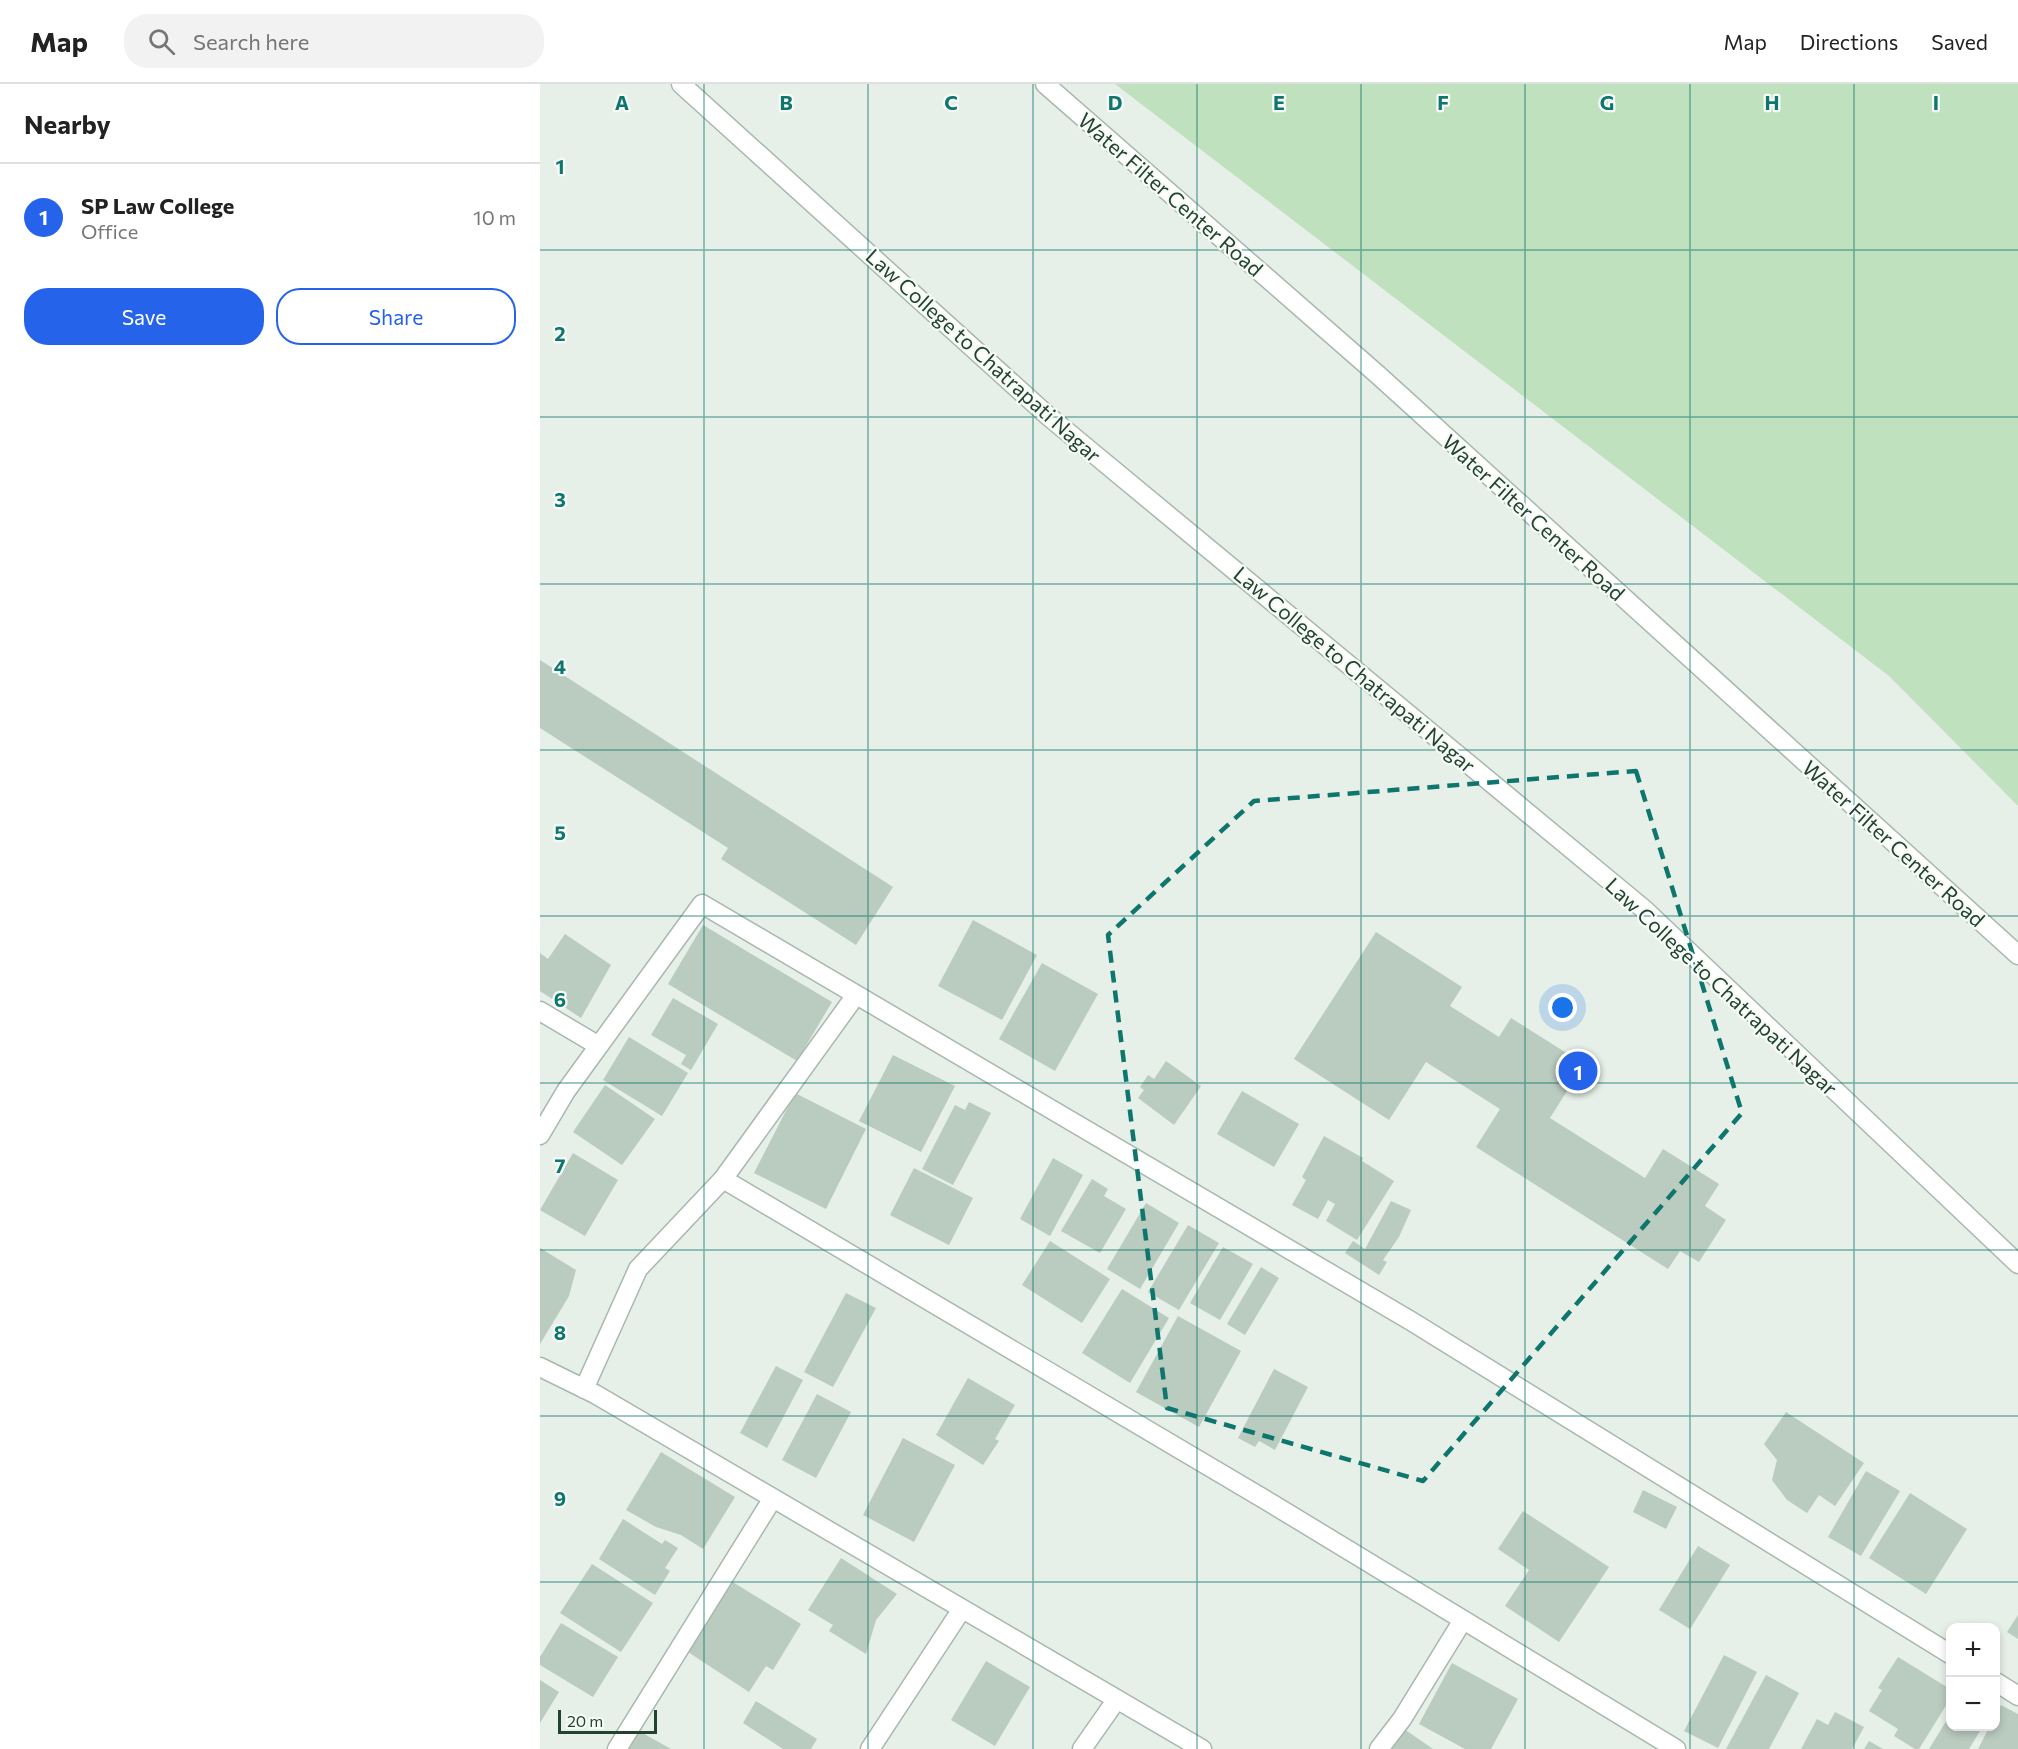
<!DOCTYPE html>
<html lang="en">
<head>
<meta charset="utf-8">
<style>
  body { margin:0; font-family:Commissioner,sans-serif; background:#f2f2f2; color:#222 }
  .controls { position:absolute; right:18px; bottom:18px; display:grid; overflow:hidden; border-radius:12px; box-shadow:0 3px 9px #0003 }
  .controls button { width:54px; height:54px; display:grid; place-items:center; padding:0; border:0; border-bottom:2px solid #e0e0e0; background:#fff; color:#222; font:30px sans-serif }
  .scale { position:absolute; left:18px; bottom:15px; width:99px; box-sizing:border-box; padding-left:6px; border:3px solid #234330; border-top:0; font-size:16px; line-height:21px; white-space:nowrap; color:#234330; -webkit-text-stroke:4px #f7fbf7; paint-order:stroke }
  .you { position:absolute; left:1023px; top:924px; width:21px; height:21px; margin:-15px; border:4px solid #fff; border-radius:50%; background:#1a73e8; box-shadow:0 0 0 9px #1a73e833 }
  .badge { display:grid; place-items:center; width:39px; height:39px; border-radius:50%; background:#2563eb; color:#fff; font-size:20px; font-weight:700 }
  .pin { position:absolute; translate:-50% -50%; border:3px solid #fff; box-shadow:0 2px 6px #0006 }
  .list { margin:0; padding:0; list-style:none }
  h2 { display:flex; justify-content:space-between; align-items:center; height:78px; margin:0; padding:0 24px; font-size:26px }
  h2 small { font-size:20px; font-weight:400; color:#767676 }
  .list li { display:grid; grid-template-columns:39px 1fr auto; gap:18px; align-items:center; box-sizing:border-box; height:108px; padding:0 24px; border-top:2px solid #e0e0e0 }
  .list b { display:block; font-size:22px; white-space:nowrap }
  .list p { margin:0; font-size:20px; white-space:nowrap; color:#767676 }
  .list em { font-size:20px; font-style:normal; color:#767676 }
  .actions { display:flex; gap:12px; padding:18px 24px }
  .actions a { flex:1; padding:14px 0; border:2px solid #2563eb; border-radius:24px; text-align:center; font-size:21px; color:#2563eb }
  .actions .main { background:#2563eb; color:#fff }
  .icon { flex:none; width:33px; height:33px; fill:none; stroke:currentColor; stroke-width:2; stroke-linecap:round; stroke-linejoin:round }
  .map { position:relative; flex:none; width:1478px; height:1665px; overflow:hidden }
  header { display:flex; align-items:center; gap:36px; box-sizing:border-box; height:84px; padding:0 30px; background:#fff; border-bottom:2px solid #e0e0e0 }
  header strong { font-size:28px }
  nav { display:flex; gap:33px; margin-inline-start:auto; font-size:21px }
  .search { width:420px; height:54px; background:#f2f2f2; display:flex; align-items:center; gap:15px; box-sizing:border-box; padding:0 21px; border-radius:24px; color:#767676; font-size:22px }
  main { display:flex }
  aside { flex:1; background:#fff }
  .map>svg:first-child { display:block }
  .green { fill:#c0e1bd }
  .building { fill:#bacbbf }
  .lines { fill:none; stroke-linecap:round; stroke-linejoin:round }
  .minor-casing { stroke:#a8b8ad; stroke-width:21 }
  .tertiary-casing { stroke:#a8b8ad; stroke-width:21 }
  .minor { stroke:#fff; stroke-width:18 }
  .tertiary { stroke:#fff; stroke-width:18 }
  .marked { fill:none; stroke:#0f766e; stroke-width:4.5; stroke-dasharray:12 8; stroke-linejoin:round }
  .grid { fill:none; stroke:#0f766e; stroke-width:1.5; stroke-opacity:0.55 }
  .labels { text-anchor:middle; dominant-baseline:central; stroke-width:4.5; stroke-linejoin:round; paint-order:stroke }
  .street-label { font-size:21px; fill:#234330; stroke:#f7fbf7 }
  .grid-label { font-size:20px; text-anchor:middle; font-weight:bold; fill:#0f766e; stroke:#f7fbf7; stroke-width:4.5; stroke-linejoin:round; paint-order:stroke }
</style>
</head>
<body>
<header>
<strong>Map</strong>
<div class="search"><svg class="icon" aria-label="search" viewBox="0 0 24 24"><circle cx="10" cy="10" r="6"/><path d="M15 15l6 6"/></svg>Search here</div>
<nav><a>Map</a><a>Directions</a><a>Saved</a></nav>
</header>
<main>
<aside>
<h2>Nearby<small></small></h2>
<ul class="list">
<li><span class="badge">1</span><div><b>SP Law College</b><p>Office</p></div><em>10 m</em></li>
</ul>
<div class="actions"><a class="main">Save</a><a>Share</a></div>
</aside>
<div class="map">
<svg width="1478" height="1665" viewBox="0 0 1478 1665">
  <rect width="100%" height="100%" fill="#e6efe8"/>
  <!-- green -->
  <path class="green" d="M575,0H1478V722L1349,592Z"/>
  <!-- building -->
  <path class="building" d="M0,576L353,803L316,861L181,775L188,764L0,644Z
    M433,836L497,871L462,936L398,902Z
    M163,841L292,918L257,977L128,900Z
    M836,848L922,903L910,922L959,953L971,934L1044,980L1010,1034L1105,1094L1123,1065L1179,1100L1165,1122L1186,1136L1159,1178L1140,1167L1128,1185L936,1063L960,1025L886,978L849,1036L754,975Z
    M25,850L71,881L41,934L0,907V869L8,875Z
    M502,879L558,910L515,987L459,955Z
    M133,914L178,940L151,986L141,980L146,971L111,951Z
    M89,953L148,989L122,1032L63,996Z
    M353,971L415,1002L381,1068L319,1037Z
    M626,977L661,1002L634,1041L598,1014L604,1006L600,1003L608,991L614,995Z
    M65,1001L115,1035L82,1081L33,1048Z
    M702,1007L759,1040L734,1083L677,1050Z
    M255,1009L326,1045L286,1125L214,1089Z
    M429,1018L451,1029L413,1101L382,1085L415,1021L425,1026Z
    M784,1052L823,1074L822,1077L854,1097L817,1156L786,1137L795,1120L788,1116L778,1135L752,1121L766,1096L762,1093Z
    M33,1069L78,1096L45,1152L0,1126Z
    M513,1074L543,1091L510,1152L480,1135Z
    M374,1084L433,1114L409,1161L350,1131Z
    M552,1095L568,1105L564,1112L586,1125L560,1169L521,1147Z
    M851,1117L871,1126L859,1153L843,1176L847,1178L839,1191L805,1169L813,1157L825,1165Z
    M606,1119L639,1139L600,1205L567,1185Z
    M648,1141L679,1159L639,1226L608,1208Z
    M510,1157L570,1195L542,1239L482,1201Z
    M683,1163L713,1180L680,1236L650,1219Z
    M0,1164L36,1186L29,1212L0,1260Z
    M721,1183L739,1194L705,1251L687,1240Z
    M582,1205L629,1234L590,1299L542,1269Z
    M306,1209L336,1224L293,1303L264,1288Z
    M638,1232L701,1267L659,1343L596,1308Z
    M236,1282L263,1296L227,1364L200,1349Z
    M734,1285L768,1303L735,1366L719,1357L715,1363L698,1354Z
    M428,1294L475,1321L455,1355L459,1357L443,1381L396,1351Z
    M277,1310L311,1328L276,1394L242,1376Z
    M1246,1328L1324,1379L1295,1422L1279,1411L1267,1429L1247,1416L1232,1396L1237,1376L1224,1360Z
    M363,1354L415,1381L374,1458L323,1431Z
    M121,1368L195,1413L163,1465L141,1451L116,1443L86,1426Z
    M1326,1387L1360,1407L1321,1472L1288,1453Z
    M1103,1406L1137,1423L1126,1445L1093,1428Z
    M1370,1409L1427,1445L1386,1510L1329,1474Z
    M983,1427L1069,1483L1019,1558L965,1522L989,1486L958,1465Z
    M83,1435L122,1460L125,1456L138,1464L125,1484L130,1487L115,1511L59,1475Z
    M1158,1462L1190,1481L1150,1545L1119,1526Z
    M301,1474L357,1510L336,1536L326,1570L289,1547L293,1541L268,1526Z
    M52,1480L113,1519L81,1568L20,1529Z
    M191,1497L261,1540L233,1586L226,1582L209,1608L148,1568Z
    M1478,1531V1555L1467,1548Z
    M21,1539L78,1573L53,1613L0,1581V1573Z
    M1184,1571L1217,1588L1178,1664L1144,1647Z
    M1358,1573L1410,1605V1615L1379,1665H1375L1354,1652L1358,1645L1329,1627L1342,1606L1338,1604Z
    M446,1577L490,1603L455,1662L411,1636Z
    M912,1579L978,1615L951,1665H925L879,1640Z
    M1226,1591L1259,1609L1229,1665H1186Z
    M0,1596L19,1608L0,1639Z
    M216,1617L277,1655L271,1665H243L203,1639Z
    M1461,1621L1478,1630V1665H1438L1450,1642H1456V1631Z
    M1295,1628L1324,1643L1312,1665H1261L1277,1635L1288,1641Z
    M1410,1631V1642H1443L1429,1665H1389Z
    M864,1645L893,1665H850Z
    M99,1647L131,1665H89Z
    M1329,1657L1343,1665H1324Z"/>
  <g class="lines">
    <!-- minor casing -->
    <g class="minor-casing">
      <path id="minor" d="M0,927L59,962
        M0,1051L26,1007L162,820L871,1237L1410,1570
        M183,1095L729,1418L1136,1665
        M0,1283L55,1310L662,1665
        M44,1305L98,1185L183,1095L316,911
        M1456,1598L1478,1612
        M77,1665L233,1414
        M330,1665L422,1525
        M542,1665L577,1615
        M839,1665L862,1635L923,1536"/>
    </g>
    <!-- tertiary casing -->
    <g class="tertiary-casing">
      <path id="tertiary" d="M141,0L507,331L1105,826L1478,1180
        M505,0L837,290L1478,871"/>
    </g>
    <!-- minor -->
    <use href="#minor" class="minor"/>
    <!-- tertiary -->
    <use href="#tertiary" class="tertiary"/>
  </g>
  <!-- marked area -->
  <path class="marked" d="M1096,687L1202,1029L883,1397L627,1324L568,851L714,717Z"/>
  <!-- grid -->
  <path class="grid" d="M164,0V1665M328,0V1665M493,0V1665M657,0V1665M821,0V1665M985,0V1665M1150,0V1665M1314,0V1665M0,166H1478M0,333H1478M0,500H1478M0,666H1478M0,832H1478M0,999H1478M0,1166H1478M0,1332H1478M0,1498H1478"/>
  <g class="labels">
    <!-- street labels -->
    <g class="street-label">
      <text transform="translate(631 110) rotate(41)">Water Filter Center Road</text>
      <text transform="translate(444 271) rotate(42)">Law College to Chatrapati Nagar</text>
      <text transform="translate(994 433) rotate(42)">Water Filter Center Road</text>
      <text transform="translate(815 585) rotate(40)">Law College to Chatrapati Nagar</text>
      <text transform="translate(1354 759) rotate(42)">Water Filter Center Road</text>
      <text transform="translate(1182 902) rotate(43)">Law College to Chatrapati Nagar</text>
    </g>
  </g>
  <g class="grid-label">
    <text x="82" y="26">A</text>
    <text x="246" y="26">B</text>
    <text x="411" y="26">C</text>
    <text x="575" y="26">D</text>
    <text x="739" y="26">E</text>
    <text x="903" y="26">F</text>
    <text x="1067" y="26">G</text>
    <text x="1232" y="26">H</text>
    <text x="1396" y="26">I</text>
    <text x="20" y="90">1</text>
    <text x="20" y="257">2</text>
    <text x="20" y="423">3</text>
    <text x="20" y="590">4</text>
    <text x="20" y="756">5</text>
    <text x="20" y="923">6</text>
    <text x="20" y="1089">7</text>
    <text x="20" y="1256">8</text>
    <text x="20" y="1422">9</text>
  </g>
</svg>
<div class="controls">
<button>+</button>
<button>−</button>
</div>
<div class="scale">20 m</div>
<div class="you"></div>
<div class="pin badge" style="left:1038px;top:987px">1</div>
</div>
</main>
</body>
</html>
